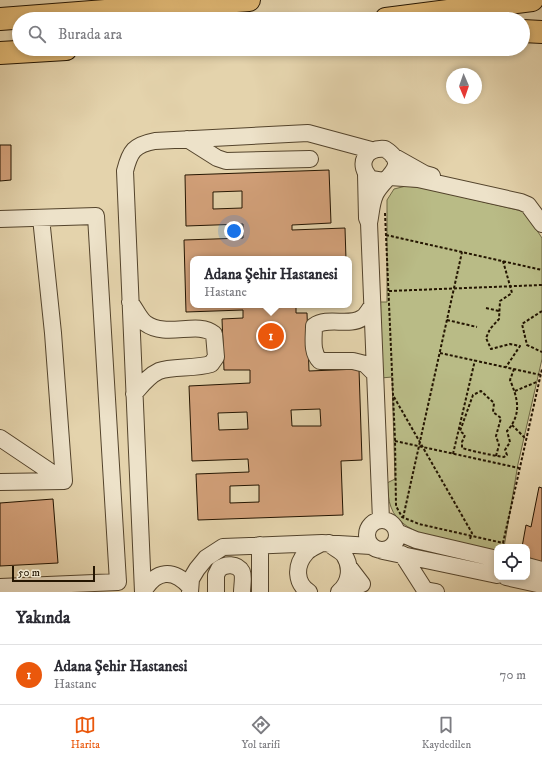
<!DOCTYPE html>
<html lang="tr">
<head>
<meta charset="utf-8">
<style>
  body { margin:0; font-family:"IM FELL DW Pica",serif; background:#f2f2f3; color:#2b2b33 }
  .controls { position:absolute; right:12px; bottom:12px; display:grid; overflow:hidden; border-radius:8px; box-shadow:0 2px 6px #0003 }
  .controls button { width:36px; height:36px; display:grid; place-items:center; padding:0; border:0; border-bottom:1px solid #e1e1e2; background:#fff; color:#2b2b33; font:20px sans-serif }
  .compass { position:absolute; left:446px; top:68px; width:36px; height:36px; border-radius:50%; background:#fff; box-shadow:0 2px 6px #0003; rotate:178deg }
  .scale { position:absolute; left:12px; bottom:10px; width:83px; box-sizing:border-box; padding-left:4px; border:2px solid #241501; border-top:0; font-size:11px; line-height:14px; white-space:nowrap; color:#241501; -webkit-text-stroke:3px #ede2c9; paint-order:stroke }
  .you { position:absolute; left:234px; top:231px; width:14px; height:14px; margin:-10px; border:3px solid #fff; border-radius:50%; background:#1a73e8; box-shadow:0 0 0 6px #1a73e833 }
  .badge { display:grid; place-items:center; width:26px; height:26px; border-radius:50%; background:#ea580c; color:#fff; font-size:13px; font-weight:700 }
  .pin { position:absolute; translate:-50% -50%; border:2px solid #fff; box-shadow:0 1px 4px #0006 }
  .popup { position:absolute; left:190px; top:256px; width:162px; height:52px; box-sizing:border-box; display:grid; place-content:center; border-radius:8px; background:#fff; filter:drop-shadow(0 1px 3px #0005); font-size:13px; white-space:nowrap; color:#7c7c81 }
  .popup b { font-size:15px; color:#2b2b33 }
  .popup::after { content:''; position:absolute; left:50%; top:100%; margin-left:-8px; border:8px solid transparent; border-top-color:#fff }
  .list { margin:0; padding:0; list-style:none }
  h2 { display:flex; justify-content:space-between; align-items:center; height:52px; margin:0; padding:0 16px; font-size:17px }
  h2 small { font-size:13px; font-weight:400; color:#7c7c81 }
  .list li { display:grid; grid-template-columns:26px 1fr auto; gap:12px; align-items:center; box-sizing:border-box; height:60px; padding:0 16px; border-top:1px solid #e1e1e2 }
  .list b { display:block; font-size:15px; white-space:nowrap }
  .list p { margin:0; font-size:13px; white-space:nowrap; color:#7c7c81 }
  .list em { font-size:13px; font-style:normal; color:#7c7c81 }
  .icon { flex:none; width:22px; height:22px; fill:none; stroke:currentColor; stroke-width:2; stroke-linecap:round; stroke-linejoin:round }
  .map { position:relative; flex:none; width:542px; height:592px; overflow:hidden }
  .search { position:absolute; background:#fff; box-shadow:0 2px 6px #0003; left:12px; right:12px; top:12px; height:44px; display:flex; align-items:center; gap:10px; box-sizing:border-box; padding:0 14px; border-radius:22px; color:#7c7c81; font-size:15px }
  .sheet { height:112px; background:#fff }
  nav { display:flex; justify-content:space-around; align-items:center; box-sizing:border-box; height:56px; border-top:1px solid #e1e1e2; background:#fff; font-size:11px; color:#7c7c81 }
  nav a { display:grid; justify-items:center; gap:2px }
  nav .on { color:#ea580c }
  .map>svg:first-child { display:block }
  .green { fill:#b9bb86; stroke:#6e6844 }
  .building { fill:#d3a17a; stroke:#241501; fill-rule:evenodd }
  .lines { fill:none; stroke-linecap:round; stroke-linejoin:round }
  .minor-casing { stroke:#54442c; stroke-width:18 }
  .highway-casing { stroke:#241501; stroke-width:24 }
  .path { stroke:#241501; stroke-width:2; stroke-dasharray:3 2; stroke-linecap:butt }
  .minor { stroke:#ede2c9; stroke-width:16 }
  .highway { stroke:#e2ba76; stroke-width:22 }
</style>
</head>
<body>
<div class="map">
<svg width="542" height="592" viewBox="0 0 542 592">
  <rect width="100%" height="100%" fill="#e4d3ac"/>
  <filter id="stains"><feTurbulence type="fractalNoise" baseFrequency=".005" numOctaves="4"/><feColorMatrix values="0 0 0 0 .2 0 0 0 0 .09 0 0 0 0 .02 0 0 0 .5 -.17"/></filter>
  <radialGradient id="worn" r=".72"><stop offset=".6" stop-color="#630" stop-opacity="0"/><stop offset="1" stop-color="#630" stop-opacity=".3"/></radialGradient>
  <!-- green -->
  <path class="green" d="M406,186L424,188L522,211L526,214L542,238V359L518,464L504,547H497V552C468,546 401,539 391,507C388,500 388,491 387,483L395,479L392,377L381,378L378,302H387V200L394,189Z"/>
  <!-- building -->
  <path class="building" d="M0,145H11V180L0,181Z
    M329,170L331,223L292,225V230L345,228L346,259H193V305H348L296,307V313H307L309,371L359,369L362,460L341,461L343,515L198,520L196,474L249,472L248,459L192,461L189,386L250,383V370H224L222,319L243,318V310L186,312L184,240L243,238V224L186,226L185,175ZM242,191V208L213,209V192ZM320,409L321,426H292L291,410ZM247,412L248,429L219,430L218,413ZM259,485V502L230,503V486Z
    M539,487L542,488V562L528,560L527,547H522L526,525L531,527Z
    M53,499L58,563L0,566V503Z"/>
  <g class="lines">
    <!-- minor casing -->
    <g class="minor-casing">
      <path id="minor" d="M187,139L217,158L226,161L310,159
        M393,156L425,174L432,176
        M366,174L367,218L369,223C371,214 371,204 375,195C382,178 412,166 385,149C365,147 356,165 371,179L384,181
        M390,177L418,179L521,202L528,205L542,224
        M0,219L96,216L118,582L0,587
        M369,223L381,520
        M130,302C135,308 139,318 145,323C167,339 197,320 214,334L216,357L211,364C195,369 172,366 159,371C148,376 141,386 134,394
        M372,306C369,310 366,316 362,318C349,327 328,316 314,326C314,338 311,352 320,361H353L365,364L375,374
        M0,438L64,481
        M0,482L64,481L53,333L41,218
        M367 535a15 15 0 1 1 30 0a15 15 0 1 1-30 0Z
        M397,532L416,540L497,559
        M329,543C333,548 340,550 344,555C352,567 350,583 339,592
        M260,545V592
        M383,551L497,575
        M402,554L425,590L436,592
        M527,566L542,570
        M506,577L542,585
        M340,591L362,584L349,567
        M143,592L125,171C130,151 134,145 155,141L308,133L371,150
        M143,592C156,570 173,568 190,587
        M190,592L191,579L197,569L206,558L223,547L322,543L371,546
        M216,592V575L219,569C225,564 237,563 242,572C244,577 242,586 242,592
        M309,592C295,583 295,565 306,553C310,548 317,546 322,543"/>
    </g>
    <!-- highway casing -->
    <g class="highway-casing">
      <path id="highway" d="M0,19L249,0
        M386,19L532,0
        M523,31L542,32
        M0,53L66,49"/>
    </g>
    <!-- path -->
    <path class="path" d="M385,213L395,440L396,506L402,517L419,524L503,543L542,369
      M386,235L542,270
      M503,261L512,293L500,301L499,319L490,329L486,338L491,349L510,344L520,346L506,367
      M389,291L542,285
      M486,308L499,311
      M542,311L522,324L527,345L542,352
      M447,320L477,327
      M440,353L541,375
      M515,391L539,381
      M394,397L472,533L470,539
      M512,425L526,439
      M395,441L519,468
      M453,454L475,360
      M496,456L499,445L496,436L501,418L493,412L494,403L481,391L473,395L460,431L465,435L462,442V448C476,452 490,455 504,457L507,455L505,450L510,442L507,431C522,414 518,399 510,380L514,369
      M403,518L462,252"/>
    <!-- minor -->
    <use href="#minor" class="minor"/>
    <!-- highway -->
    <use href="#highway" class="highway"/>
  </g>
  <rect width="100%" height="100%" filter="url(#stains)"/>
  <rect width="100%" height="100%" fill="url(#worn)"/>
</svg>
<div class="controls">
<button><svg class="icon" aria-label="locate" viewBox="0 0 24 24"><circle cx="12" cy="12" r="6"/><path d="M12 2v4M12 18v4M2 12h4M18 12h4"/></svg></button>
</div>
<svg class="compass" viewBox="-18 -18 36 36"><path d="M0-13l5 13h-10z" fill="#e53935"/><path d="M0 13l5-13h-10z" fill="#7c7c81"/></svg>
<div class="scale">50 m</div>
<div class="you"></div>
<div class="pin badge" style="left:271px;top:336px">1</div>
<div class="popup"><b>Adana Şehir Hastanesi</b>Hastane</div>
<div class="search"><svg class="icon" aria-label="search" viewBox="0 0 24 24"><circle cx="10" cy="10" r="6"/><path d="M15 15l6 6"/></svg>Burada ara</div>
</div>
<section class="sheet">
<h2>Yakında<small></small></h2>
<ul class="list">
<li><span class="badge">1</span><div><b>Adana Şehir Hastanesi</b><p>Hastane</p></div><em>70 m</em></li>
</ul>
</section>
<nav>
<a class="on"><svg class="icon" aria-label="map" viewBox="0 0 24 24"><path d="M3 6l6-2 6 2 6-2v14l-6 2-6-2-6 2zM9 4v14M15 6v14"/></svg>Harita</a>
<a><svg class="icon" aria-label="directions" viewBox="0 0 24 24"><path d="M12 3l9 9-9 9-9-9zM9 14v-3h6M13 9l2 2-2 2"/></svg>Yol tarifi</a>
<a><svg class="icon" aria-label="saved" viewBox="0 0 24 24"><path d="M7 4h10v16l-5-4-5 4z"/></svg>Kaydedilen</a>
</nav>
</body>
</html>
